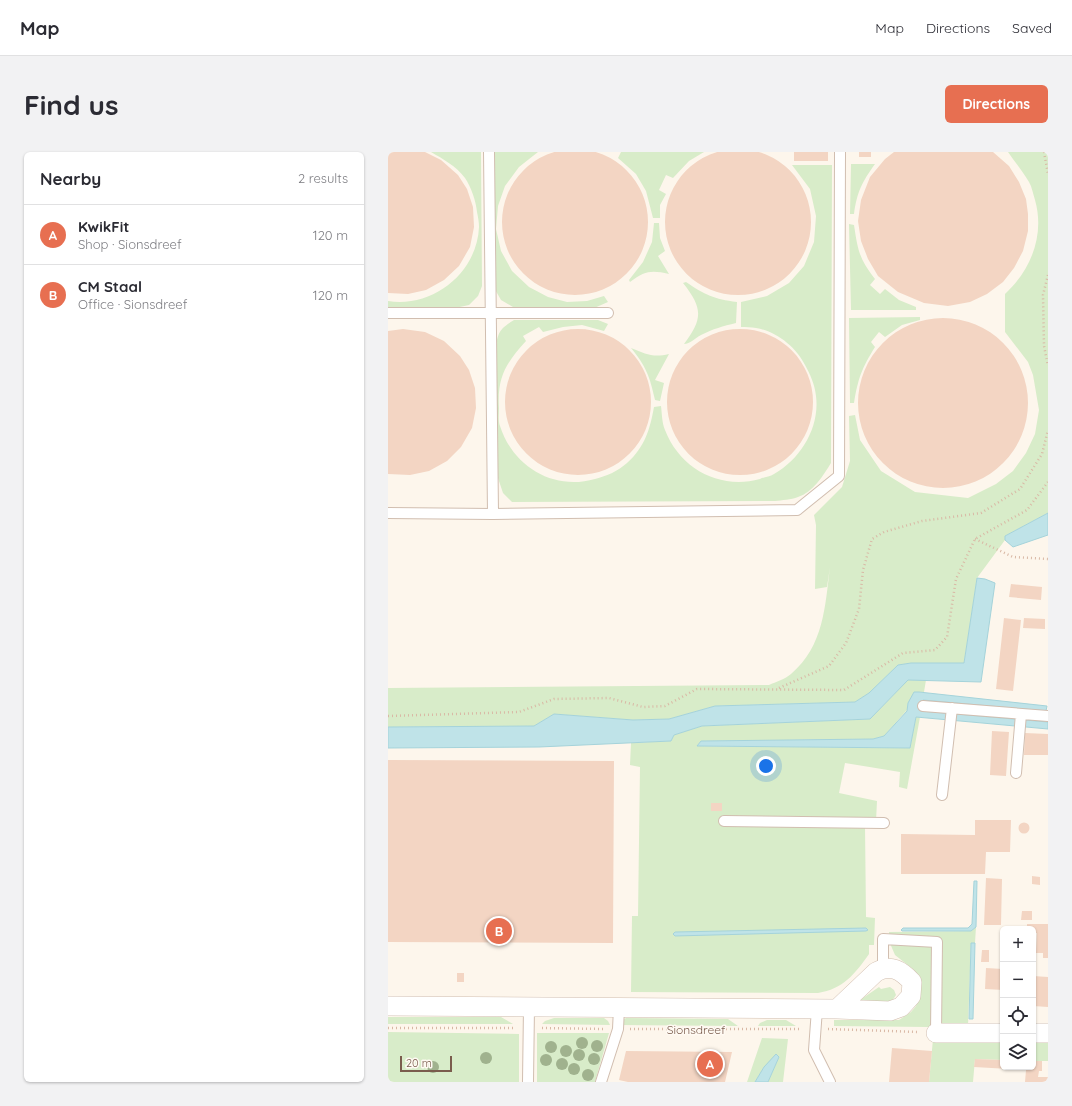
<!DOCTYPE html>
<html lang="en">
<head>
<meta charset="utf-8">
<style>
  body { margin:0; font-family:Quicksand,sans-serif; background:#f2f2f3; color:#2b2b33 }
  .controls { position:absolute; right:12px; bottom:12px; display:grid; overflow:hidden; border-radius:6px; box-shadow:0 1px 3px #0004 }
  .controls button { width:36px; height:36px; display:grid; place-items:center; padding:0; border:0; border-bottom:1px solid #e1e1e2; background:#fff; color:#2b2b33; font:20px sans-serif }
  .scale { position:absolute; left:12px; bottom:10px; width:52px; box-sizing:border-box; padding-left:4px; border:2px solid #7a5c4d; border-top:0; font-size:11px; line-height:14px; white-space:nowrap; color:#7a5c4d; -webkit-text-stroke:3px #fffaf3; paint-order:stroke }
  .you { position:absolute; left:378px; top:614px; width:14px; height:14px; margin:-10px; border:3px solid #fff; border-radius:50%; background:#1a73e8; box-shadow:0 0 0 6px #1a73e833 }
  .badge { display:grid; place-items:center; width:26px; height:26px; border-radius:50%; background:#e76f51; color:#fff; font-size:13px; font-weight:700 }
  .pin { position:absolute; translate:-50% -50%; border:2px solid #fff; box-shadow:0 1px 4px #0006 }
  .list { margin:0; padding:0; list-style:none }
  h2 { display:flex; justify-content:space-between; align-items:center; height:52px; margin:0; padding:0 16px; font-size:17px }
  h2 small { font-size:13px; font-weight:400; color:#7c7c81 }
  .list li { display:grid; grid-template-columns:26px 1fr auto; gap:12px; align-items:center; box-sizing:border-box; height:60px; padding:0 16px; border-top:1px solid #e1e1e2 }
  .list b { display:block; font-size:15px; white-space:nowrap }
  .list p { margin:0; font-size:13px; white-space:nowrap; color:#7c7c81 }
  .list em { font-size:13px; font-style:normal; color:#7c7c81 }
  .icon { flex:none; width:22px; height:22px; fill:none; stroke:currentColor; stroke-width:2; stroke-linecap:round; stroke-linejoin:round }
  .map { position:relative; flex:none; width:660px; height:930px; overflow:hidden; border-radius:6px }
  header { display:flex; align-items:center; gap:24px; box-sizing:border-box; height:56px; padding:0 20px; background:#fff; border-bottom:1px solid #e1e1e2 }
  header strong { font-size:19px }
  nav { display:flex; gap:22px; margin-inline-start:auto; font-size:14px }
  .intro { display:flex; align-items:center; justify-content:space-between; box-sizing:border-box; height:96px; padding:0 24px }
  h1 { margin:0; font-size:28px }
  .button { padding:10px 18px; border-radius:6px; background:#e76f51; color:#fff; font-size:14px; font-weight:700 }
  main { display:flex; gap:24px; padding:0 24px }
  aside { flex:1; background:#fff; border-radius:6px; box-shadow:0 1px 3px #0004 }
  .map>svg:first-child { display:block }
  .green { fill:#d8ecc9 }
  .water { fill:#bfe3e8; stroke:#a5d3da }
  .building { fill:#f3d5c3 }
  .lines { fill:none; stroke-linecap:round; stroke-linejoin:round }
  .service-casing { stroke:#d1beb0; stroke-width:12 }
  .minor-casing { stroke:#d1beb0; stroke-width:20 }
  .path { stroke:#d9b8a5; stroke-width:2.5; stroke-dasharray:1 3; stroke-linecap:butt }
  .service { stroke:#fff; stroke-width:10 }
  .minor { stroke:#fff; stroke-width:19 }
  .tree { fill:#a0b28e }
  .labels { text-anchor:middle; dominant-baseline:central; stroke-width:3; stroke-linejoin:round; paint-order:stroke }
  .street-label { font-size:12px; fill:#7a5c4d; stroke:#fffaf3 }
</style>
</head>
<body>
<header>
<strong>Map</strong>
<nav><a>Map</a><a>Directions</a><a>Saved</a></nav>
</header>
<div class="intro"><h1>Find us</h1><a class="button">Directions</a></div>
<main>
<aside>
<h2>Nearby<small>2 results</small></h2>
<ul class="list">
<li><span class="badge">A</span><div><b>KwikFit</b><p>Shop · Sionsdreef</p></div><em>120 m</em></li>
<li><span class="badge">B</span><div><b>CM Staal</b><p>Office · Sionsdreef</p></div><em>120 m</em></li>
</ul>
</aside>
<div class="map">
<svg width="660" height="930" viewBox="0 0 660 930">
  <rect width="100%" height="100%" fill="#fdf6ec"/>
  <!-- green -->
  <path class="green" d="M43,0H93L94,134L90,144L81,153L67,156H0V149C45,156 89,121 91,75C91,70 90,65 89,60C88,49 83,35 77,26C68,14 55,7 43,0Z
    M105,0H150L131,15L117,34L110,54L108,77L113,99L124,119L141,135L160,145L179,150L199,149L216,144L220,150L204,157L125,155L113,148L105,134Z
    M233,0H316L301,9L285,26L278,23L271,38L278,42L272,53V66H265L258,39L248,22L230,6Z
    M620,0H660V361L617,384V388L589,426L576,511H523L510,513L481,541L467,550L327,554L281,567L245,568L166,562L146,574L0,575V536L381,533C388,530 397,527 403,522C436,494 437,454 442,415L439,435L427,437L428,373L426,363L454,335L462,309L461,264L467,263L472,288L493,319L527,340L580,346L608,332L625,319L638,301L647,282L651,258L645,223L640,210L617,180V142C643,118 657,83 647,48C645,42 644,35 641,30C635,20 627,10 620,0Z
    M463,12H487C474,30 469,40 466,62H462Z
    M404,13H444L443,311C435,324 425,340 410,345C403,348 394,348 387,349L124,350L115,341L110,326L107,200C110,181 110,178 126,168H210L220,172L216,179L194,173L175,175L155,180L151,175L135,184L138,189C118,211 109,225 111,256C111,262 110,269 112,274C125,315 166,339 207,327C219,324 230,319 239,311C257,295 262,277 266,255L273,254C274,262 274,271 277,278C292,317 332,338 372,327C376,325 382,325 386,322C413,307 432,275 428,244C427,233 422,222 417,213C408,195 388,179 368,176C363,175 358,175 353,175V150L379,144L401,131L416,114L426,90L428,64L422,37Z
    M266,71H271L272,86L277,99L270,104L281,122C263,118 257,119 242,130L241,128L255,110L264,90Z
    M461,72L466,73C470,99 471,106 487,127L482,133L492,142L497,137L511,148L528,155V158H463Z
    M298,130C317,143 326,147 349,150L348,171C335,174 325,177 313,183C307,186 302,192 296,192C315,167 315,156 295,131Z
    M532,165V168L514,173L497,185L491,180L483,190L487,195C474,216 470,226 466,251H462L461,166Z
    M243,196C258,202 265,206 281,202L267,228L276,231L272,249L267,248C262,225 258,214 243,196Z
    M520,528H538L536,540H531L520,551L519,558L496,584L485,587L313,589L309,594L522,596L528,565H532L519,637L511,635L512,620L457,611L451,641L489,649L488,669L477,674L478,765L487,766L486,793H481V802C467,822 455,837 430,841L243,840L244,764H250L252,615L242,613L243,591L283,589L286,583L314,574L482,567Z
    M588,775L587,791H583L580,874L539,875L446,874V868H511L523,860L528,854L530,848L531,826L526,818L507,803L501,789V780L583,779Z
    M491,835L493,837L502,835L506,838L508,843L504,849L506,850L475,849L472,848Z
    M0,865H113L125,872H0Z
    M166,866H216L220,869L222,873L154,872L157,869Z
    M238,866L340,867L350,874L231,873L235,868Z
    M379,868H398L408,874H370L372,871Z
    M0,880L131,882V930H0Z
    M149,881H221L207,930H149Z
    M374,886L400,887L395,930H380L391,905L376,915L367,930H359Z
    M545,887L615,888V908L587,907L585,930H541Z
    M645,888H660V909H645Z"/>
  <!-- water -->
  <path class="water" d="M660,361V383L625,395L617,388V384Z
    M589,426L597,427L607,431L593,530L520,528L482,567L314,574L286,583L283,589L151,595L0,596V575L146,574L166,562L245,568L281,567L327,554L467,550L481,541L510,513L523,511H576Z
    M526,540H531L659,554L658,559L535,548L533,559L660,570V577L528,565L522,596L309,594L313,589L485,587L496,584L519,559L520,551Z
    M586,729H589L588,775L583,779H514L513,778L515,776H580L584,772Z
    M478,776L480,778L478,779L287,784L285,782L287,780Z
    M583,791H587L585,867H581Z
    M388,902L391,905L380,930H367L376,915Z"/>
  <!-- building -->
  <path class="building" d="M277 70a73 73 0 1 1 146 0a73 73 0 1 1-146 0Z
    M114 70a73 73 0 1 1 146 0a73 73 0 1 1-146 0Z
    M0,0H37L53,8L70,23L79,37L85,55L86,75L82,95L71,114L56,128L38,138L20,142L0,141Z
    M406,0H440V9H406Z
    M471,0H483V5H471Z
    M506,0H605L621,14L631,30L638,47L640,62V79L635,99L626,116L615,130L599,142L582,150L560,154L536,151L510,140L490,124L480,107L473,89L470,69L473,48L482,25L497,7Z
    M470 251a85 85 0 1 1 170 0a85 85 0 1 1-170 0Z
    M15,177L37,180L56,189L72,204L81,218L87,236L88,256L84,276L73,295L59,309L41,319L22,323L0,322V179Z
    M117 250a73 73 0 1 1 146 0a73 73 0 1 1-146 0Z
    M279 250a73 73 0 1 1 146 0a73 73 0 1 1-146 0Z
    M623,432L654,435L653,448L621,445Z
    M616,466L633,468L625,539L608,537Z
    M636,466L657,467V477L635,476Z
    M604,579L621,580L618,624L602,623Z
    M637,581L660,582V603H636Z
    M0,608L226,609L225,791L0,790Z
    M323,651H334V659H323Z
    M587,668H623L622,700H598L597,722H513V682L587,683Z
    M630.5 676a5.5 5.5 0 1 1 11 0a5.5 5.5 0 1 1-11 0Z
    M644,724L652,725V733L644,732Z
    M598,726L614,727L613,773H596Z
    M634,759H644V768H633Z
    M639,772H660V806H655V801H648L649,781H645V777H639Z
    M594,798H601V810H593Z
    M598,816L615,817V838L597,837Z
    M69,821H76V830H69Z
    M645,824L660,825V855L645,854Z
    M504,896L544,899L541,930H501Z
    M238,899L344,900L337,930H240L231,928Z
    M587,907L615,908V915H645V909H654V919H651L650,925H660V930H637L638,918L586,915Z"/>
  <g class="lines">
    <!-- service casing -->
    <g class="service-casing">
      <path id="service" d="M101,0L105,362
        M0,161H220
        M0,361L105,362L409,358L451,324L452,0
        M535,554L660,564
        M628,621L633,562
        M554,643L564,556
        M336,669L496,671
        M495,817V787L549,790L548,881
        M429,857L426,898L442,930
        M140,930L141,855
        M213,930L230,877L231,856"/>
    </g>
    <!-- minor casing -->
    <g class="minor-casing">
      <path id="minor" d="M0,854L449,857L502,859L513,855L523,844L524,830C513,818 503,812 488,820L449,857
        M548,881H615
        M645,881H660"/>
    </g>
    <!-- path -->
    <path class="path" d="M656,0L660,22
      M660,123L655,143L656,194L660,214
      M587,387L625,405L660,407
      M391,536L441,514L458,491L471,457L475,418L484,387L496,380L534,369L593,361L632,337L654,302L660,278
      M0,564L131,560L166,547L221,546L255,555L277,554L309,537L456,538L515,501L547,498L559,485L568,427L587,387L639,358L660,330
      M0,876H127
      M154,876L215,877
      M242,877H413
      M440,877L531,880"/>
    <!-- service -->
    <use href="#service" class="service"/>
    <!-- minor -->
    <use href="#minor" class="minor"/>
  </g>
  <!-- trees -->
  <g class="tree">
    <circle cx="194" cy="891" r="6"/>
    <circle cx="209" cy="894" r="6"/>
    <circle cx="163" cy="895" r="6"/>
    <circle cx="178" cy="899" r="6"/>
    <circle cx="191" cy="903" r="6"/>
    <circle cx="98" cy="906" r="6"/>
    <circle cx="206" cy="907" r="6"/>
    <circle cx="158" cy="908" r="6"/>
    <circle cx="174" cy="912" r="6"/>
    <circle cx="45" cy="915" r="6"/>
    <circle cx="186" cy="917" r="6"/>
    <circle cx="200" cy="923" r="6"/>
  </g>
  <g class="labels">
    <!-- street labels -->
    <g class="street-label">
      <text x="308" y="877">Sionsdreef</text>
    </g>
  </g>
</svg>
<div class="controls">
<button>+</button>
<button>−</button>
<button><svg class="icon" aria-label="locate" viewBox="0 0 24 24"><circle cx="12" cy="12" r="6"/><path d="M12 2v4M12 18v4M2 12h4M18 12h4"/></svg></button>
<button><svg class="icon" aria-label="layers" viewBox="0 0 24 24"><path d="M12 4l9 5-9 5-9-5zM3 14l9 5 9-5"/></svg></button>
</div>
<div class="scale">20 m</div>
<div class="you"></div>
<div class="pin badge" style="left:322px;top:912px">A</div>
<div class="pin badge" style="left:111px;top:779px">B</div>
</div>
</main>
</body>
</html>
